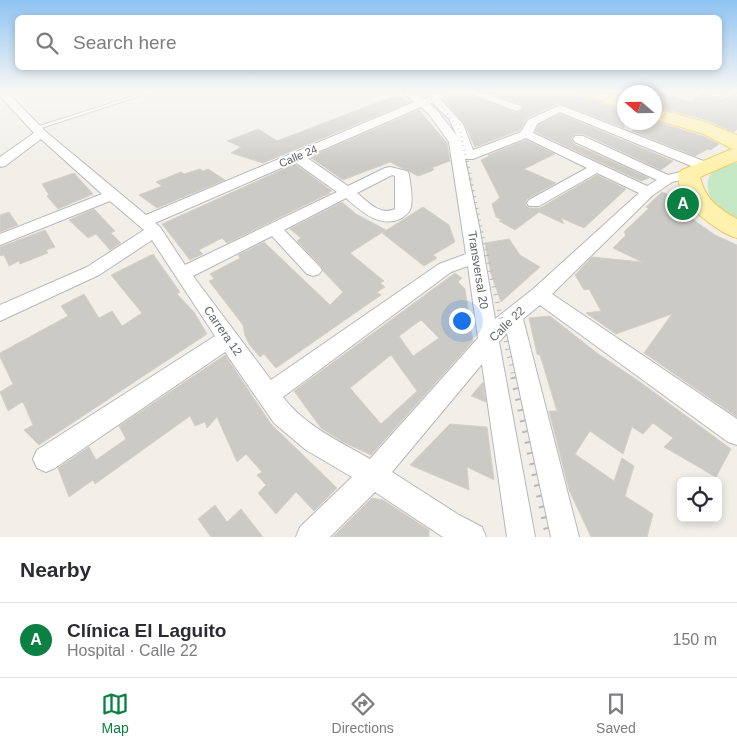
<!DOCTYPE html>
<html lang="en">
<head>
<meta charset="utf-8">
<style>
  body { margin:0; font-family:Helvetica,sans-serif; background:#f2f2f3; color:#2b2b33 }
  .controls { position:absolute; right:15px; bottom:15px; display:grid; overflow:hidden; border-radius:8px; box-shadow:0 2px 8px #0003 }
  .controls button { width:45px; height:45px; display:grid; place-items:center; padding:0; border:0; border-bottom:1px solid #e1e1e2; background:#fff; color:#2b2b33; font:25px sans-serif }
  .compass { position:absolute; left:617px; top:85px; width:45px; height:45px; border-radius:50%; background:#fff; box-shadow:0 2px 8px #0003; rotate:290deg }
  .you { position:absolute; left:461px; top:320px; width:18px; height:18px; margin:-12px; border:4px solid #fff; border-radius:50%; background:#1a73e8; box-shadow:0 0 0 8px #1a73e833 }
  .badge { display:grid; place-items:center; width:32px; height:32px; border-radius:50%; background:#0b8043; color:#fff; font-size:16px; font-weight:700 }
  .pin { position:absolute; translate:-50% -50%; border:2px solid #fff; box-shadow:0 1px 5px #0006 }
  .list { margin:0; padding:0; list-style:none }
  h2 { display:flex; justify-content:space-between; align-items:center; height:65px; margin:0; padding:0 20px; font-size:21px }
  h2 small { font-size:16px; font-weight:400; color:#7c7c81 }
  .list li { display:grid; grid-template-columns:32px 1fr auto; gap:15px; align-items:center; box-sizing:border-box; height:75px; padding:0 20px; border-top:1px solid #e1e1e2 }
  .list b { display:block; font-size:19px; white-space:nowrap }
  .list p { margin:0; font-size:16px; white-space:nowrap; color:#7c7c81 }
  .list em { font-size:16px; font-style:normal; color:#7c7c81 }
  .icon { flex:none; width:28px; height:28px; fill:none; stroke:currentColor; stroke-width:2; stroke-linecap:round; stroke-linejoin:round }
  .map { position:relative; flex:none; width:737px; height:537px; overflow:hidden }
  .search { position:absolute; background:#fff; box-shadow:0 2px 8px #0003; left:15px; right:15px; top:15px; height:55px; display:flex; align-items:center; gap:12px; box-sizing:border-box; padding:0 18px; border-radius:8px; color:#7c7c81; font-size:19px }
  .sheet { height:140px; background:#fff }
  nav { display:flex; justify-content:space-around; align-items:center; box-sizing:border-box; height:70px; border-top:1px solid #e1e1e2; background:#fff; font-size:14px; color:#7c7c81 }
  nav a { display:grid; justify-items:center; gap:2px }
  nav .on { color:#0b8043 }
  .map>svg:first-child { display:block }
  .green { fill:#c5e8c5 }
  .building { fill:#cccac5; stroke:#d6d1c6; fill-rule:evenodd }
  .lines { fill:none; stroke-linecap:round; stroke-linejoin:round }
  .lane-casing { stroke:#b5b8bc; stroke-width:2 }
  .street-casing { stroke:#b5b8bc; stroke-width:2 }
  .primary-casing { stroke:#f2c960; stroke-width:2 }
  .lane { fill:#fff; fill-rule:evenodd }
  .street { fill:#fff; fill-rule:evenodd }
  .primary { fill:#fff2af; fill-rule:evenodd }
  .rail-far3 { stroke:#b6b7b8; stroke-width:2.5; stroke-dasharray:0.5 4; stroke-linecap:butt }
  .rail-far2 { stroke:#b6b7b8; stroke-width:3; stroke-dasharray:1 5; stroke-linecap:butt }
  .rail-far1 { stroke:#b6b7b8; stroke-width:4.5; stroke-dasharray:1 7; stroke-linecap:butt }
  .rail { stroke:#b6b7b8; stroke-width:5.5; stroke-dasharray:2 9; stroke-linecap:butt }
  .labels { text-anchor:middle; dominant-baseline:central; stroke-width:4; stroke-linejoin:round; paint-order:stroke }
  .far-street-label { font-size:11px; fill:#5f6368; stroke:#fff }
  .street-label { font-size:12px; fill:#5f6368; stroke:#fff }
</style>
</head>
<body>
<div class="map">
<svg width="737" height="537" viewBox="0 0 737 537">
  <rect width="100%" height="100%" fill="#f1efe8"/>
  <!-- green -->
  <path class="green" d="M737,163V222C729,216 719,209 713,201C704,189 706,172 721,165C725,163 733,164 737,163Z"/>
  <!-- building -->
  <path class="building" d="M457,91H461L517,113L524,109L522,104L482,91H574L578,96L624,110V128L559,103L527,118L520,130L475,147L464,123L443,100Z
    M654,92L691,102L702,93L715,99H725L737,92V129L734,132L706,120L654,106Z
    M397,95L410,102L263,163L231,153L241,147L227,141L258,129L277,141Z
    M419,110L447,143L450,161L431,168L434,169L432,171L418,176L390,162L343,180L310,157Z
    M560,114L673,161L661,170L584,134H575L571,138L574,144L649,178L641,181L535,132L538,125Z
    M654,121L703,136L719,144L711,150L708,149L695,156L632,131L641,122Z
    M526,140L555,154L524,169L556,183L527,199L525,204L529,208H540L597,175L626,189L584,228L561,218L564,224L539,212L515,230L499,221L502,220L496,217L492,204L500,198L481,160L489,156L488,155Z
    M295,164L332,191L329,192L330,193L227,243L222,238L199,250L203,254L190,260L162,224Z
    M200,169L203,171L208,169L225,180L157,208L139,195L162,186L156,182L181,172L184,174Z
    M74,173L93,194L58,209L47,196L49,195L42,184Z
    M662,192L667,194L672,202L689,211L695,221L715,235L737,245V417L644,353L672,314L616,334L586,313L601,311L589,289L584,290L575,275L592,257L642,262L613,248L626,235L624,232L649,208L646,207Z
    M342,202L356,214L386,230L350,253L384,281L380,283L385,287L377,292L381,295L276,368L264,354L260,357L249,344L245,336L243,325L209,281L214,279L210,274L240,258L238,255L264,242L330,305L343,292L323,271L320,265L297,241L301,238L290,229Z
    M423,207L449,225L455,242L433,255L437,258L424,266L382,233Z
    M94,209L115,231L111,233L121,243L110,250L96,234L88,238L69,220Z
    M9,212L18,225L0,232V215Z
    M45,230L55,247L46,250L48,253L20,264L19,261L9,266L4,255L0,256V247Z
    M509,239L520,255L540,267L501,302L491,274L485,243Z
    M153,254L180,292L177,294L194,312L207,334L39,445L24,430L33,425L24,404L22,402L8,411L0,392L13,384L0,357V353L68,316L61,306L84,294L99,318L112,311L122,326L142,313L111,275Z
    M455,273L462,278L458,282L465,289L473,341L371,455L343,442L321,428L294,391ZM421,320L439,338L413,356L399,336ZM391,355L417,391L381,424L350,388Z
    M550,316L597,353L640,382L731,449L716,477L664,447L673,438L653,423L643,434L632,427L623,454L590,431L575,454L614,481L622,458L634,466L625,496L653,514L647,537H591L569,490L549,411H557L540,355L537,354L529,318Z
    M225,355L271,424L337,488L314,511L296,492L276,514L258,493L266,485L257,475L262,472L246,454L237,462L217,417L207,428L205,422L195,426L190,416L95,484L93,480L69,497L58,468L89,447L96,460L126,439L119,426Z
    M483,382L486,402L471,396Z
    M450,424L487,427L494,480L467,467L469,490L410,465Z
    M372,498L383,500L429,530V537H333Z
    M215,505L227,522L241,509L263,537H211L198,519Z"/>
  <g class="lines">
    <!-- lane casing -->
    <g class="lane-casing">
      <path id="lane" d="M149,91H155L38,129L33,128Z
        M702,91H708L721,96L716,97Z
        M725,91H730L726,94H722V92Z"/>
    </g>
    <!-- street casing -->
    <g class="street-casing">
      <path id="street" d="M0,91H6L45,131L146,215L414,102L404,93L406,91H413L423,99L442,91H455L440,99L463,124L473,150L521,132L528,120L560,105L711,164L713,167L711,170H701L560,112L537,124L533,133L647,186L657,180L575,142L573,139L575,136H583L668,175L689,170L696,174L694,177L672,182L653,195L552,294L737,419V445L728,442L540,305L523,319L579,537H551L507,333L499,342L535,537H507L482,364L392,472L459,515L482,527L486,537H443L375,492L330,537H296L300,527L352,477L306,450L274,423L225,352L55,468L46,472L37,468L33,459L37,450L215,336L152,240L99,275L0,321V305L87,267L144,230L110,201L0,245V234L102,194L41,139L5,166L0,167V157L34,133L0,96ZM432,102L449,119L457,136L437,110L429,104ZM421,107L429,114L449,142L466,254L439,264L271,380L193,276L272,236L307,274L313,276L319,274L322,270L319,266L284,230L346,198C362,212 380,229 402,218C406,215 411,211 411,206C413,196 410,184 409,174L407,171L390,167L385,168L348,186L306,157ZM526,138L587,168L529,200L527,203L529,206H539L597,173L639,193L532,290L495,319L480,231L465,159H473ZM295,162L337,192L185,265L160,227L155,223ZM392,175L395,176V209C380,216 368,202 357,193ZM468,266L478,338L370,459C340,442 304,425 283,397L451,272Z
        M463,91H477L521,106L522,108L517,111L513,110Z
        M656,91H673L675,93L670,96Z"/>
    </g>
    <!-- primary casing -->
    <g class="primary-casing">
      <path id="primary" d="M576,91H600L624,98V108L579,94Z
        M654,108L705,122L737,135V161L700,177C705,199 718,208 737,219V238C721,234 688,209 682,194C679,188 679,180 678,174L682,170L732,149L704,134L654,119Z"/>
    </g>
    <!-- lane -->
    <use href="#lane" class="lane"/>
    <!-- street -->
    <use href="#street" class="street"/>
    <!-- primary -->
    <use href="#primary" class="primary"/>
    <!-- rail-far3 -->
    <path class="rail-far3" d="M420,91L444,109L460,131L467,163"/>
    <!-- rail-far2 -->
    <path class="rail-far2" d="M467,161L487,256"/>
    <!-- rail-far1 -->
    <path class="rail-far1" d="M487,255L514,378"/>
    <!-- rail -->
    <path class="rail" d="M513,377L548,537"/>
  </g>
  <!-- sky -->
  <linearGradient id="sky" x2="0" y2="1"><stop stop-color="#8fc3f1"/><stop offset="0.55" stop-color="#f9f8f5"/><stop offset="1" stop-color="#f9f8f5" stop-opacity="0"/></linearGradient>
  <rect width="737" height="166" fill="url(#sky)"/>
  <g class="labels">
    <!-- far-street labels -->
    <g class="far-street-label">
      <text transform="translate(298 156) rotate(-23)">Calle 24</text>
    </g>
    <!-- street labels -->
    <g class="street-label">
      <text transform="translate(478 270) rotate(81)">Transversal 20</text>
      <text transform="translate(507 324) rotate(-44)">Calle 22</text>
      <text transform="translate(223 331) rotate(55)">Carrera 12</text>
    </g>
  </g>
</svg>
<div class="controls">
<button><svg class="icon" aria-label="locate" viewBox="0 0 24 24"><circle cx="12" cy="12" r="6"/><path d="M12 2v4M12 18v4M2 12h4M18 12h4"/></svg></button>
</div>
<svg class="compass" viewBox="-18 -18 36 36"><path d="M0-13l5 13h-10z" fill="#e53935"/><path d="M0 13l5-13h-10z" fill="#7c7c81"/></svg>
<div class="you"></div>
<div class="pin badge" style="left:683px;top:204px">A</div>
<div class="search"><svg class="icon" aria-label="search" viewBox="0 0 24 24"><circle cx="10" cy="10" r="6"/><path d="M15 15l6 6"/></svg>Search here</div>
</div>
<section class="sheet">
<h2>Nearby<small></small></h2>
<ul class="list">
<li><span class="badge">A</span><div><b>Clínica El Laguito</b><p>Hospital · Calle 22</p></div><em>150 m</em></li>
</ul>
</section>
<nav>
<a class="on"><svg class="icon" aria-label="map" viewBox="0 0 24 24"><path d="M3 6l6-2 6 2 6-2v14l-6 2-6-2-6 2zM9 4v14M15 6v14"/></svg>Map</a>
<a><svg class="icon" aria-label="directions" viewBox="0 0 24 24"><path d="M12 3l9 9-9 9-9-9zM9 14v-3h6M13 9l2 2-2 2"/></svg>Directions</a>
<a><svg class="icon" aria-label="saved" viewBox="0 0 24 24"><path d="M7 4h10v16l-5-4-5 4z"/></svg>Saved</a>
</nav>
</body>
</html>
